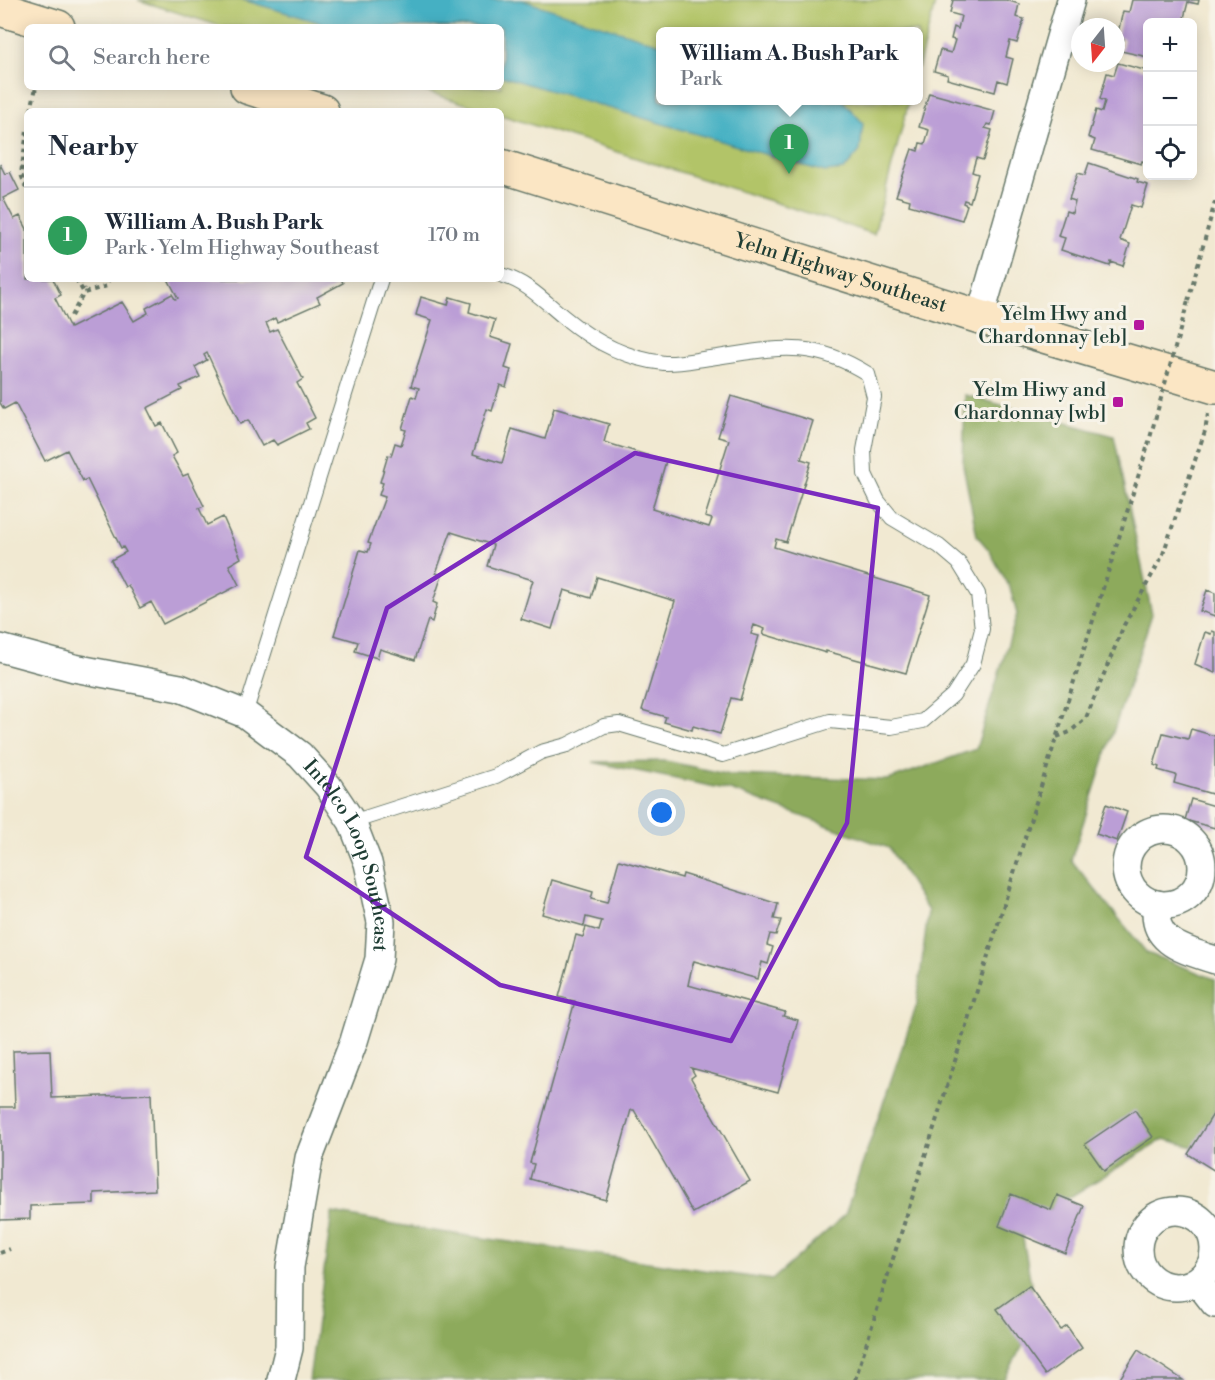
<!DOCTYPE html>
<html lang="en">
<head>
<meta charset="utf-8">
<style>
  body { margin:0; font-family:"Libre Bodoni",serif; background:#f2f2f3; color:#1f2937 }
  .controls { position:absolute; right:18px; top:18px; display:grid; overflow:hidden; border-radius:9px; box-shadow:0 3px 15px #0003 }
  .controls button { width:54px; height:54px; display:grid; place-items:center; padding:0; border:0; border-bottom:2px solid #e0e1e3; background:#fff; color:#1f2937; font:30px sans-serif }
  .compass { position:absolute; left:1071px; top:18px; width:54px; height:54px; border-radius:50%; background:#fff; box-shadow:0 3px 15px #0003; rotate:197deg }
  .you { position:absolute; left:662px; top:813px; width:21px; height:21px; margin:-15px; border:4px solid #fff; border-radius:50%; background:#1a73e8; box-shadow:0 0 0 9px #1a73e833 }
  .badge { display:grid; place-items:center; width:39px; height:39px; border-radius:50%; background:#2563eb; color:#fff; font-size:20px; font-weight:700 }
  .pin { position:absolute; translate:-50% -50px; filter:drop-shadow(0 2px 3px #0008) }
  .pin::after { content:''; position:absolute; top:32px; width:21px; height:18px; background:inherit; clip-path:polygon(0 0,100% 0,50% 100%) }
  .popup { position:absolute; left:656px; top:27px; width:267px; height:78px; box-sizing:border-box; display:grid; place-content:center; border-radius:9px; background:#fff; filter:drop-shadow(0 2px 4px #0005); font-size:20px; white-space:nowrap; color:#747a83 }
  .popup b { font-size:22px; color:#1f2937 }
  .popup::after { content:''; position:absolute; left:50%; top:100%; margin-left:-12px; border:12px solid transparent; border-top-color:#fff }
  .list { margin:0; padding:0; list-style:none }
  h2 { display:flex; justify-content:space-between; align-items:center; height:78px; margin:0; padding:0 24px; font-size:26px }
  h2 small { font-size:20px; font-weight:400; color:#747a83 }
  .list li { display:grid; grid-template-columns:39px 1fr auto; gap:18px; align-items:center; box-sizing:border-box; height:96px; padding:0 24px; border-top:2px solid #e0e1e3 }
  .list b { display:block; font-size:22px; white-space:nowrap }
  .list p { margin:0; font-size:20px; white-space:nowrap; color:#747a83 }
  .list em { font-size:20px; font-style:normal; color:#747a83 }
  .icon { flex:none; width:33px; height:33px; fill:none; stroke:currentColor; stroke-width:2; stroke-linecap:round; stroke-linejoin:round }
  .map { position:relative; flex:none; width:1215px; height:1380px; overflow:hidden }
  .search { position:absolute; background:#fff; box-shadow:0 3px 15px #0003; left:24px; top:24px; width:480px; height:66px; display:flex; align-items:center; gap:15px; box-sizing:border-box; padding:0 21px; border-radius:9px; color:#747a83; font-size:22px }
  .panel { position:absolute; background:#fff; box-shadow:0 3px 15px #0003; left:24px; top:108px; width:480px; height:174px; border-radius:9px }
  .map>svg:first-child { display:block }
  .green { fill:#b2c467; stroke:#68804e; stroke-width:1.5 }
  .forest { fill:#8daa5c; stroke:#567448; stroke-width:1.5 }
  .water { fill:#45b0c3; stroke:#32767c; stroke-width:1.5 }
  .building { fill:#bb9ed6 }
  .lines { fill:none; stroke-linecap:round; stroke-linejoin:round }
  .service-casing { stroke:#68796b; stroke-width:16 }
  .minor-casing { stroke:#68796b; stroke-width:30 }
  .secondary-casing { stroke:#68796b; stroke-width:36 }
  .path { stroke:#68796b; stroke-width:4; stroke-dasharray:4.5 4.5; stroke-linecap:butt }
  .service { stroke:#fff; stroke-width:14 }
  .minor { stroke:#fff; stroke-width:27 }
  .secondary { stroke:#fbe6c4; stroke-width:33 }
  .path-bridge { stroke:#68796b; stroke-width:4; stroke-dasharray:4.5 4.5; stroke-linecap:butt }
  .marked { fill:none; stroke:#7b2cbf; stroke-width:4.5; stroke-linejoin:round }
  .poi-dot { fill:#b5179e; stroke:#f7f3e8; stroke-width:2 }
  .labels { text-anchor:middle; dominant-baseline:central; stroke-width:6; stroke-linejoin:round; paint-order:stroke }
  .street-label { font-size:20px; fill:#1f3d34; stroke:#f7f3e8 }
  .poi-label { font-size:20px; fill:#1f3d34; stroke:#f7f3e8; text-anchor:end }
</style>
</head>
<body>
<div class="map">
<svg width="1215" height="1380" viewBox="0 0 1215 1380">
  <rect width="100%" height="100%" fill="#f7f3e8"/>
  <filter id="ink" filterUnits="userSpaceOnUse"><feTurbulence type="fractalNoise" baseFrequency=".0167" numOctaves="2"/><feDisplacementMap in="SourceGraphic" scale="12" xChannelSelector="R" yChannelSelector="G"/><feConvolveMatrix kernelMatrix="1 2 1 2 8 2 1 2 1" color-interpolation-filters="sRGB"/></filter>
  <filter id="wash" filterUnits="userSpaceOnUse"><feTurbulence type="fractalNoise" baseFrequency=".008" numOctaves="4" result="noise"/><feDisplacementMap in="SourceGraphic" scale="24" xChannelSelector="R" yChannelSelector="G"/><feGaussianBlur stdDeviation="1.35" result="paint"/><feColorMatrix in="noise" values="0 0 0 0 0 0 0 0 0 0 0 0 0 0 0 0 0 1.4 0 .05"/><feComposite in="paint" operator="in"/></filter>
  <g filter="url(#wash)">
    <rect width="100%" height="100%" fill="#f1e9d2"/>
    <!-- green -->
    <path class="green" d="M138,0H936L918,68V32H660V100L909,101L874,234L501,115V111H488L412,87H501V27H223Z"/>
    <!-- forest -->
    <path class="forest" d="M965,395L1114,436L1152,614L1071,860L1147,953L1215,979V1153L1164,1139L1021,1227L1037,1318L1004,1380H309L332,1213L427,1230L772,1280L845,1215L917,1004L928,911L889,848L730,790L593,762L666,761L730,775L888,780L976,749L1017,614L1010,588L989,550L977,536L963,465Z"/>
    <!-- water -->
    <path class="water" d="M243,0H522L660,44V100L843,101L863,123L860,151L844,170L825,172L501,76V27H335Z"/>
    <g id="blocks">
      <!-- building -->
      <path class="building" d="M953,0H1006L1019,4L1016,17L1024,19L1017,43L1010,41L1006,57L1013,59L1007,83L998,80L995,92L947,79L948,75L934,71L940,50L951,53L955,40L951,39L954,27L958,29L961,16L950,13Z
        M1132,0H1199L1198,4L1188,2L1183,22H1148V57L1121,51L1124,39L1117,37L1123,11L1129,12Z
        M1118,63L1148,71V163L1142,161L1141,164L1092,150L1095,140L1088,137L1096,110L1102,112L1105,101L1100,99L1107,73L1114,75Z
        M929,93L995,111L991,125L987,124L985,128L992,130L983,160L976,158L972,172L978,174L970,202L964,200L963,203L967,205L962,220L909,205L910,200L896,196L912,149L918,151L920,143L925,144L929,130L919,127Z
        M1089,163L1138,179L1137,182L1148,185L1141,208L1131,205L1120,240L1130,244L1123,266L1111,262L1110,266L1061,250L1065,238L1058,236L1066,211L1072,213L1075,201L1069,199L1078,173L1085,175Z
        M0,164L5,174L10,172L19,190L3,198L14,219L20,216L27,229V279H53L61,295L55,298L70,328L122,302L134,321L148,313L146,308L172,294L175,299L178,298L168,279H341L343,283L317,297L320,303L277,322L275,318L266,323L270,332L277,329L303,379L297,383L315,418L306,423L309,429L277,445L273,440L262,446L248,420L240,424L207,353L204,355L207,360L195,367L200,377L180,386L182,390L147,408L156,426L162,423L177,453L172,456L183,476L188,474L204,506L199,508L207,525L223,517L241,558L229,565L239,585L163,624L151,602L140,608L128,585L125,587L111,560L126,552L123,547L121,548L87,479L83,481L67,450L45,461L15,403L4,409L0,403Z
        M421,297L448,305L450,297L471,303L469,312L495,320L490,337L512,344L505,368L511,370L506,387L500,385L492,411L487,409L473,454L502,463L512,429L545,439L554,408L609,424L604,442L666,461L652,509L709,527L712,519L705,517L729,440L718,437L731,396L813,421L801,459L811,462L786,542L776,539L774,547L930,595L906,673L826,651V653L763,634L765,629L754,625L751,634L759,636L740,700L731,698L720,734L693,726L692,730L664,722L666,717L642,710L675,601L597,577L591,598L564,590L552,629L521,619L533,580L487,566L493,545L451,532L436,573L442,575L433,602L437,604L432,622L428,620L415,660L380,649L377,658L355,651L358,642L334,635L360,550L368,552L371,544L368,543L385,497L379,495L383,483L380,482L388,455L391,456L395,443L401,445L406,430L402,429L412,396L416,398L419,388L411,386L432,320L416,315Z
        M1207,590L1215,593V616L1200,611Z
        M1212,631L1215,632V673L1195,664L1205,632L1211,634Z
        M1191,729L1215,736V787L1212,794L1174,783L1176,775L1158,770L1159,767L1154,765L1163,733L1188,739Z
        M1191,799L1215,806V828L1185,820Z
        M1106,804L1127,812L1117,841L1096,834Z
        M619,860L682,878L683,874L778,904L774,919L781,920L776,935L770,934L767,945L773,947L768,964L762,962L758,979L694,961L691,971L688,985L785,1012L783,1016L798,1020L778,1092L691,1068L695,1075L691,1078L750,1181L693,1213L634,1110H631L606,1200L530,1179L534,1164L530,1163L575,1001L559,997L576,935L583,937L586,927L599,931L602,921L586,917L584,926L542,914L552,880L593,892L591,899L607,903Z
        M50,1050L52,1098L151,1094L155,1190L94,1193V1204L30,1206V1219L0,1220V1107H15L13,1051Z
        M1135,1110L1153,1137L1104,1171L1085,1144Z
        M1215,1111V1171L1188,1154Z
        M1011,1194L1051,1210L1057,1195L1084,1206L1065,1253L999,1226Z
        M1029,1286L1061,1330L1067,1326L1082,1348L1045,1375L997,1309Z
        M1138,1350L1183,1380H1119Z"/>
    </g>
  </g>
  <g filter="url(#ink)">
    <use href="#blocks" fill-opacity="0" stroke="#68796b" stroke-width="1.5"/>
    <g class="lines">
      <!-- service casing -->
      <g class="service-casing">
        <path id="service" d="M245,714L381,279
          M352,822L496,776L541,752L567,745L604,726L619,724L723,755L830,721L891,727L923,721L953,695L973,664L982,629L978,594L959,563L939,546L892,518L878,501L865,474L864,450L874,397L868,374C809,337 774,349 710,358C695,360 678,364 664,363C627,359 593,341 565,318C544,301 527,282 501,275"/>
      </g>
      <!-- minor casing -->
      <g class="minor-casing">
        <g id="minor">
          <path d="M980,317L1071,0"/>
          <path id="s1" d="M0,648L74,668L180,688L245,714L300,755L328,786L352,822L368,863L381,922L379,959L354,1041L309,1158L290,1267L289,1348L281,1380"/>
          <circle cx="1164" cy="867" r="38"/>
          <path d="M1157,904C1150,943 1185,950 1215,960"/>
          <circle cx="1176" cy="1249" r="38"/>
          <path d="M1197,1281L1215,1304"/>
        </g>
      </g>
      <!-- secondary casing -->
      <g class="secondary-casing">
        <g id="secondary">
          <path d="M0,9L58,27"/>
          <path d="M247,87L322,111"/>
          <path id="s2" d="M501,166L980,317L1215,387"/>
        </g>
      </g>
      <!-- path -->
      <path class="path" d="M31,111L36,87
        M27,131L21,174L27,191
        M76,279L84,293
        M82,279L84,289
        M1188,301L1215,202
        M71,316L84,293L107,286L108,279
        M1057,737L1070,732L1086,718L1124,625L1162,557L1205,431L1208,414
        M0,1253L10,1249
        M855,1380L1148,445"/>
      <!-- service -->
      <use href="#service" class="service"/>
      <!-- minor -->
      <use href="#minor" class="minor"/>
      <!-- secondary -->
      <use href="#secondary" class="secondary"/>
      <!-- path-bridge -->
      <path class="path-bridge" d="M1148,445L1188,301"/>
    </g>
  </g>
  <!-- marked area -->
  <path class="marked" d="M635,453L878,508L847,823L731,1041L500,985L306,857L387,608Z"/>
  <!-- markers -->
  <g class="poi-dot">
    <rect x="1133" y="319" width="12" height="12" rx="3"/>
    <rect x="1112" y="396" width="12" height="12" rx="3"/>
  </g>
  <g class="labels">
    <!-- street labels -->
    <g class="street-label">
      <text stroke="none"><textPath href="#s2" startOffset="356">Yelm Highway Southeast</textPath></text>
      <text stroke="none"><textPath href="#s1" startOffset="438">Intelco Loop Southeast</textPath></text>
    </g>
    <!-- poi labels -->
    <g class="poi-label">
      <text x="1127" y="314">Yelm Hwy and<tspan x="1127" dy="23">Chardonnay [eb]</tspan></text>
      <text x="1106" y="390">Yelm Hiwy and<tspan x="1106" dy="23">Chardonnay [wb]</tspan></text>
    </g>
  </g>
</svg>
<div class="controls">
<button>+</button>
<button>−</button>
<button><svg class="icon" aria-label="locate" viewBox="0 0 24 24"><circle cx="12" cy="12" r="6"/><path d="M12 2v4M12 18v4M2 12h4M18 12h4"/></svg></button>
</div>
<svg class="compass" viewBox="-18 -18 36 36"><path d="M0-13l5 13h-10z" fill="#e53935"/><path d="M0 13l5-13h-10z" fill="#747a83"/></svg>
<div class="you"></div>
<div class="pin badge" style="left:789px;top:174px;background:#2e9e5b">1</div>
<div class="popup"><b>William A. Bush Park</b>Park</div>
<div class="search"><svg class="icon" aria-label="search" viewBox="0 0 24 24"><circle cx="10" cy="10" r="6"/><path d="M15 15l6 6"/></svg>Search here</div>
<section class="panel">
<h2>Nearby<small></small></h2>
<ul class="list">
<li><span class="badge" style="background:#2e9e5b">1</span><div><b>William A. Bush Park</b><p>Park · Yelm Highway Southeast</p></div><em>170 m</em></li>
</ul>
</section>
</div>
</body>
</html>
